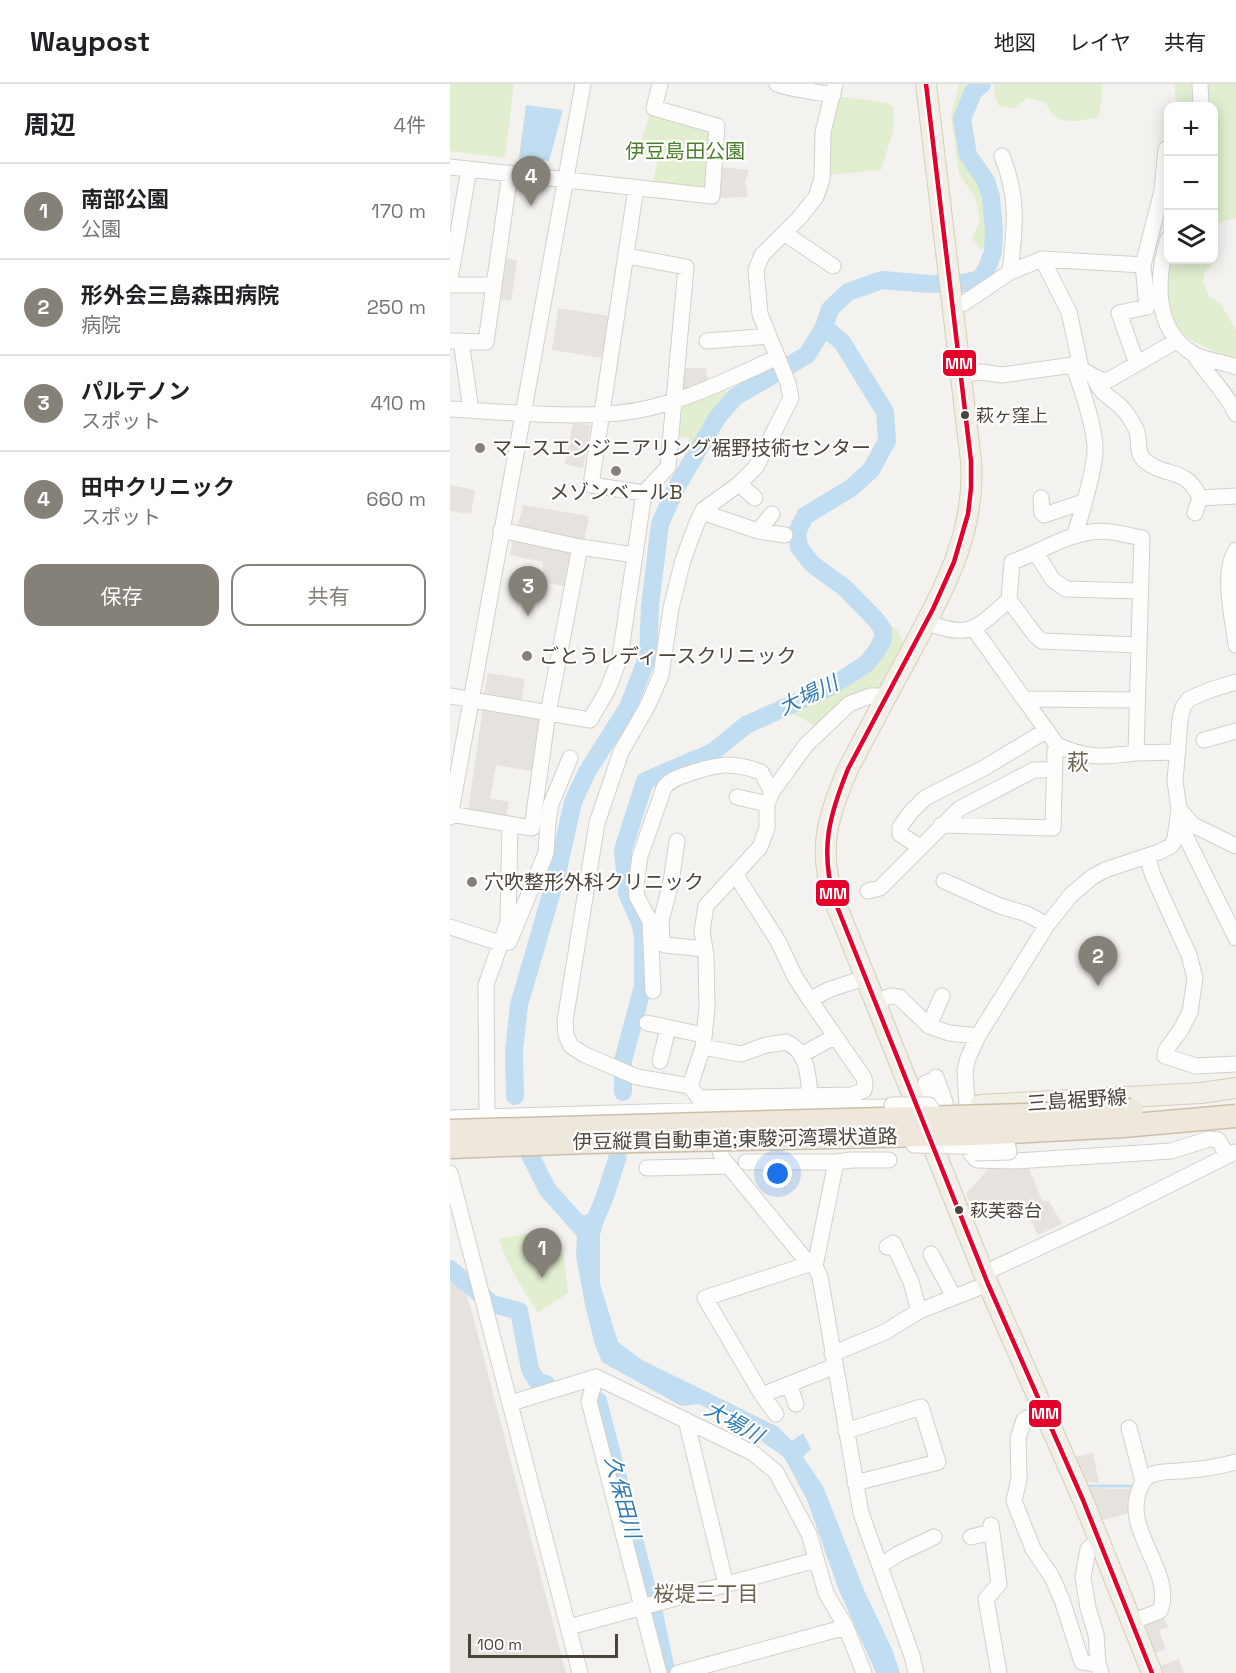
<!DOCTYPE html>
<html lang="ja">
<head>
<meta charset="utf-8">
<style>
  body { margin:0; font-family:"Space Grotesk","Noto Sans JP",sans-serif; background:#f6f6f6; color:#202124 }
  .controls { position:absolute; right:18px; top:18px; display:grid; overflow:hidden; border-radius:12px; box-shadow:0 3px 15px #0003 }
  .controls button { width:54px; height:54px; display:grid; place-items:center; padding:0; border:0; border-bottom:2px solid #e0e0e0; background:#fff; color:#202124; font:30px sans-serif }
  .scale { position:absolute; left:18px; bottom:15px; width:150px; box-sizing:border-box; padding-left:6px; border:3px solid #4b4439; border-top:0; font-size:16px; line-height:21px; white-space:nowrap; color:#4b4439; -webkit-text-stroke:4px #fff; paint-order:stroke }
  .you { position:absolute; left:328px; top:1090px; width:21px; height:21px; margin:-15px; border:4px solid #fff; border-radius:50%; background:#1a73e8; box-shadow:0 0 0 9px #1a73e833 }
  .badge { display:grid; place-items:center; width:39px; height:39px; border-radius:50%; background:#868178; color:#fff; font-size:20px; font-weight:700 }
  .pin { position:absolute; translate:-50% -50px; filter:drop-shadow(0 2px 3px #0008) }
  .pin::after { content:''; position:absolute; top:32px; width:21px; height:18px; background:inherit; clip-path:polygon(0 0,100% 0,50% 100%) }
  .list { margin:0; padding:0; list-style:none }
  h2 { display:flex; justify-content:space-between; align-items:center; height:78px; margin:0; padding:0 24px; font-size:26px }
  h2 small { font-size:20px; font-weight:400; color:#757577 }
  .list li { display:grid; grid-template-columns:39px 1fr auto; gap:18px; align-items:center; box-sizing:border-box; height:96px; padding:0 24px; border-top:2px solid #e0e0e0 }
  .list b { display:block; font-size:22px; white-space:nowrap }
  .list p { margin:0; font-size:20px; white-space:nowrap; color:#757577 }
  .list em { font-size:20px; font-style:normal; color:#757577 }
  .actions { display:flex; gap:12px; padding:18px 24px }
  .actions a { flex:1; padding:14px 0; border:2px solid #868178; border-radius:18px; text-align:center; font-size:21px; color:#868178 }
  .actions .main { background:#868178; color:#fff }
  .icon { flex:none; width:33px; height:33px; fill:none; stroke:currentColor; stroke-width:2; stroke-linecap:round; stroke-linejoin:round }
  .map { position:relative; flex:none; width:786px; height:1589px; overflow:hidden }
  header { display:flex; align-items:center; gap:36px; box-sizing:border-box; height:84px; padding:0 30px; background:#fff; border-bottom:2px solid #e0e0e0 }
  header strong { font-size:28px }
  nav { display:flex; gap:33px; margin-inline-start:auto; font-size:21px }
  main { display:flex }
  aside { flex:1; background:#fff }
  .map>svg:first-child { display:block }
  .industrial { fill:#e6e2de }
  .green { fill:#e1eecf }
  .parking { fill:#e6e3df }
  .water { fill:#c0ddf1 }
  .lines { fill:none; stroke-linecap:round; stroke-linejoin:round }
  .stream { stroke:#c0ddf1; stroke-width:3 }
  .river { stroke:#c0ddf1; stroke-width:18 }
  .minor-casing { stroke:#d2d0cb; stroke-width:17 }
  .major-casing { stroke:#d6cebb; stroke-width:22 }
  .minor { stroke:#fdfdfc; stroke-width:15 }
  .major { stroke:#f2efe6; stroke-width:20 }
  .minor-bridge-casing { stroke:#d2d0cb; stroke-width:17; stroke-linecap:butt }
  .highway-bridge-casing { stroke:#ccbfa9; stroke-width:25; stroke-linecap:butt }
  .minor-bridge { stroke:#fdfdfc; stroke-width:15 }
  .highway-bridge { stroke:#ede8db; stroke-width:22 }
  .bus-1-casing { stroke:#fff; stroke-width:9 }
  .bus-1 { stroke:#e4002b; stroke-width:4.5 }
  .bus-dot { fill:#4b4439; stroke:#fff; stroke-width:2 }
  .poi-dot { fill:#868178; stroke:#fff; stroke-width:2 }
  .labels { text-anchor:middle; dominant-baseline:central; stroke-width:4.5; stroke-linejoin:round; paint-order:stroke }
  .bus-label { font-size:18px; fill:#4b4439; stroke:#fff; text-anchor:start }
  .park-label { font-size:20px; fill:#4a7f2a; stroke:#fff }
  .poi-label { font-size:20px; fill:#4b4439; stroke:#fff; text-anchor:start }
  .street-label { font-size:20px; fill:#4b4439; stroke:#fff }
  .water-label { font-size:21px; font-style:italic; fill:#2e7ab2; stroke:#fff }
  .neighbourhood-label { font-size:21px; fill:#6e6250; stroke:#fff }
  .quarter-label { font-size:22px; fill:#6e6250; stroke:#fff }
  .line-badge { stroke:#fff; stroke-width:2 }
  .badge-label { font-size:16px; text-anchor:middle; font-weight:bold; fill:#fff }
</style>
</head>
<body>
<header>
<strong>Waypost</strong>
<nav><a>地図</a><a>レイヤ</a><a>共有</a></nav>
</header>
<main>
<aside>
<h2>周辺<small>4件</small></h2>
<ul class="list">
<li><span class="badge">1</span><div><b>南部公園</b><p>公園</p></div><em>170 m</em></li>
<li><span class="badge">2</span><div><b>形外会三島森田病院</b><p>病院</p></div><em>250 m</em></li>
<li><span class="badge">3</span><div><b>パルテノン</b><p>スポット</p></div><em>410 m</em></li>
<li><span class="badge">4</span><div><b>田中クリニック</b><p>スポット</p></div><em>660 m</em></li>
</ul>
<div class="actions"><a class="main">保存</a><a>共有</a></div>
</aside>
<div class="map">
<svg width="786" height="1589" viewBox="0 0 786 1589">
  <rect width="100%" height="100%" fill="#f4f2ee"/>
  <!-- industrial -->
  <path class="industrial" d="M0,1194L15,1209L20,1221L116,1589H0Z"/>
  <!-- green -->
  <path class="green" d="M0,0H64L55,74L0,67Z
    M509,0H526L524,4L513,12L512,21L530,108L538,130L541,151L538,161L531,166L522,154L530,136L525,113L509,90L501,32Z
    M547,0H653L649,33C629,37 606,45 596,19L578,14L563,25L549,22L545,12L544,2Z
    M725,0H786V134L775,136L766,142L768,148L764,153V22H731L725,14Z
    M386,12L437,19L444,24L443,47L431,86L377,91L374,67Z
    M200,29L264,46L259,105L202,103L208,74L187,71Z
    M718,176H763V179L754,190L753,199L760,213L770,219L786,246V277C726,250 709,247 718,176Z
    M274,306L280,309L234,383L239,353L222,354L228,325Z
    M443,543L448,547L453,560V564L446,573L445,581L431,606L370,636L368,640L364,641L342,629L346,622L370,613L402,593L416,587L430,570L437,552L436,547L437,544Z
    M91,1147L102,1148L114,1173L118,1209L88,1229C73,1206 57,1181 49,1155Z"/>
  <!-- parking -->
  <path class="parking" d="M270,83L299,86L295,97L298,113L267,114Z
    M54,174L67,176L61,217L48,215Z
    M108,224L159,232L152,274L102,266Z
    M232,284H256L258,297L230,308Z
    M123,339L141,341L133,384L115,380Z
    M0,401L25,406L21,430L0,427Z
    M73,421L139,432L134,459L67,445Z
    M67,457L121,467L115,502L92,498L93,478L60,471L62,459Z
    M38,589L75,595L71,620L37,614L34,610Z
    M33,623L96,633L86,688L46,681L40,714L59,718L56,734L18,727Z
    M539,1084L579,1085L592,1117H599L612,1140L588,1151L572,1119L559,1116L524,1128L516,1110Z
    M643,1368L649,1399L634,1398L626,1373Z
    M638,1404L683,1405V1428L650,1437Z
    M713,1533L718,1543L709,1546L716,1565L703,1570L690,1540Z
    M729,1575L734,1589H712L709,1582Z"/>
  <!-- water -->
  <path class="water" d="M76,21L113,26L99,77L69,74Z
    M156,1128L150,1151V1200L168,1258L192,1276L328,1343L342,1357L353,1349L361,1365L353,1373L373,1402L414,1506L442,1565L450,1589H426L388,1504L357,1416L334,1373L281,1336L249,1320L231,1322L152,1278L145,1261L135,1221L126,1172L127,1153L120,1133Z"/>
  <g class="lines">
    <!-- stream -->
    <path class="stream" d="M637,1402H683"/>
    <!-- river -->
    <path class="river" d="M173,1008V977L193,902V853L190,838L177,809L173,766L195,697L263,668L296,641L380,603L416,580L426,568L433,555V546L427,537L395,504L362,480L349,463L347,448L355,432L401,404L421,386L437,357L435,328L392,258L374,243
      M65,1012L64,967L69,921L107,790L123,718L137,688L178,623L198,572L200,522L210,440L226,404L267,334L285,313L357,271L374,243L380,225L398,208L432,196L480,200L513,199L530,195L537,184L543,168L544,146L541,113L536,97L518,71L512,35L523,8L532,0
      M75,1061L97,1105L137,1150
      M138,1152L154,1115L167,1075L170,1057
      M0,1185L42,1220L69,1227L80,1285L87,1297L96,1300
      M148,1317L198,1509
      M204,1529L215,1582"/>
    <!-- minor casing -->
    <g class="minor-casing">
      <path id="minor" d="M327,0C346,7 364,7 383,11
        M385,0L373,48L372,95L366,113L350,133L312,171L306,186L310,230L338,299L341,314L306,383L289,400L253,426L246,441L233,476L221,524L211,591L198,621L171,668L147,739L115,937L116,951L121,962L135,971L187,993L240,1002L251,1017L273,1075L359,1180L365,1182L370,1193L411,1429L462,1572L466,1589
        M750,0L751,22
        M552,72C569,114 565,144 560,188
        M0,83L262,112L267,42L204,24L210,0
        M186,104L141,401L194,409
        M334,149L383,182
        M718,155C706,194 703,244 742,269C754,277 772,277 786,283
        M592,175L619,228L631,284
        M693,181L712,107L716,65
        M0,195L19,85
        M0,201H43
        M503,223L514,219L560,188L592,175L693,181L697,223L669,229L687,280
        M0,257L36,258L60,89
        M11,257L21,326
        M257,257L319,252
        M744,270C757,292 776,307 786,330
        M623,281C632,305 643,336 645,362C646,381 631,433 624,452
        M512,290L532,288L552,291L623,281C636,286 643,295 657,297L726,257
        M645,295C649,308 660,313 670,322C676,328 682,337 686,345C691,355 685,367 694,376C716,395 735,381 750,414L745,429
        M0,325C54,328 115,334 169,329C223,324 279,295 328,273
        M289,400L305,414
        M591,414L592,429L594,431L633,418
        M750,414L786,412
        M252,428L308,447L335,451
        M51,446L130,463L185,471
        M308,447L322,430
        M786,466C771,488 783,535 786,561
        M586,469L603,496L616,505L690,507
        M559,516L585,551L592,557L688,561
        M476,538C521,556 526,544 559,516L562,478C588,469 613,452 641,448C657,445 676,451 692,454L686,669C654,673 637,675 607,661L524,545
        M0,612L140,636L158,605L170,573L194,409L218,383L236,183L177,172
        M574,615L687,616
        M754,656L786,647
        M686,669L728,668
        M287,713L317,720
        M729,725L743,741L786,762
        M0,730L82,744L98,629L130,463
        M0,733L133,0
        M730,734L733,747L786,854
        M491,741L603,744L605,668L607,661
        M227,757L221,798L211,837L212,859L215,861L255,865
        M470,763L450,750V743L460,729L475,714L534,684L597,646
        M697,772L703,792L739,871L745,894L740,928L730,947L716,966L715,972L746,982L786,980
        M494,797L550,822L577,830L597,841
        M418,807L430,804L509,725L584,686H605
        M0,843L50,859L59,858L96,769L98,737L101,720L120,674
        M203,907L200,837L187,813L186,802L190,772L214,704C219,696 229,693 238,690C267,680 281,677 311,688L322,708
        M360,916L378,906L417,893
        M426,917L441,912L449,913L479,942L499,949L528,952
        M197,939L253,951
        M479,942L492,912
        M253,963L291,970L316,961L336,958C358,968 358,990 360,1011
        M353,970L384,953
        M210,977L218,944
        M240,1002L253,963L257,923L256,872L252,847L256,822L310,763L317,744V720L322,708L356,661L399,620L420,612H437
        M249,1014L402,1011L414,1006L415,1002L414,994L360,916L345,893L328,857L285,790
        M479,1021L476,999L481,997L492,1020L495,1018L486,993
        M517,1022L515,986L518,974L528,952L597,841L621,811L642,793L655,786L709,768L721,762L725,755L729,725L725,697L730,636L733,623L739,615L760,606L786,598
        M37,1033L36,901L58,838L60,741
        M0,1034L331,1024L456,1023
        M521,1070L527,1076L565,1077L721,1067L759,1055L768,1056L778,1072
        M296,1078H386L401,1076H439
        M197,1084L278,1082
        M0,1089L130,1589
        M437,1163L443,1159L461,1198L469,1227
        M481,1170L504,1213
        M359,1180L255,1214L312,1311L385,1282
        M365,1182L386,1078
        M534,1189L661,1130L785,1068
        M382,1270L435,1248L469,1227L538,1200
        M146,1293L139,1317L209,1589
        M339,1300L346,1320
        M312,1311L326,1330
        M61,1319L146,1293L303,1369L326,1388L359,1450L376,1509L396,1543L414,1589
        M593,1325L574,1336L568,1354L569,1395L564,1417L583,1465L602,1493L612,1516L632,1578L648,1580
        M236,1336L276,1501
        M679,1344L693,1397
        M396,1347L471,1323L488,1378L405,1399
        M541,1441L549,1500L536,1515L549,1589
        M521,1453L542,1448
        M649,1456L638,1465L633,1493L638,1524L646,1550L648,1580L651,1589
        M430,1482L448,1470L484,1453
        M681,1538L710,1527C725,1488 673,1447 689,1407C691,1401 693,1395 699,1392C710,1386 728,1388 740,1386C756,1385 771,1382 786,1378
        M119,1543L366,1476
        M228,1589L396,1543"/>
    </g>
    <!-- major casing -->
    <g class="major-casing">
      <path id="major" d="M476,0L521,377C526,451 492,508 459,571C438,609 418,647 398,685C378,732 367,765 384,815L538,1200L633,1416L702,1589
        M530,1021L751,1009L786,1004"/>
    </g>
    <!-- minor -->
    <use href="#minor" class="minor"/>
    <!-- major -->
    <use href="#major" class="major"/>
    <!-- minor-bridge casing -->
    <g class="minor-bridge-casing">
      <path id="minor-bridge" d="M442,1021H479L507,1062L464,1061Z
        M507,1062L558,1063L559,1068L525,1069"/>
    </g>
    <!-- highway-bridge casing -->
    <g class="highway-bridge-casing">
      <path id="highway-bridge" d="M0,1047L574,1031L682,1026
        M0,1063L140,1058L526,1050L673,1042L786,1032"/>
    </g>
    <!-- minor-bridge -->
    <use href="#minor-bridge" class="minor-bridge"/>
    <!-- highway-bridge -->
    <use href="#highway-bridge" class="highway-bridge"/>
    <!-- bus-1 casing -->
    <g class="bus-1-casing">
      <path id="bus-1" d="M476,0L521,377V404L518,430L504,478L483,525L398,685C379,732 370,765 384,815L538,1200L633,1416L702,1589"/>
    </g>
    <!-- bus-1 -->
    <use href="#bus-1" class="bus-1"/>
  </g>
  <!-- markers -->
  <g class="bus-dot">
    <circle cx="515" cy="331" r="5"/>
    <circle cx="509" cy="1126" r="5"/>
  </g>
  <g class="poi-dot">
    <circle cx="30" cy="364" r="6"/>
    <circle cx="166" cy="387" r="6"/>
    <circle cx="77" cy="572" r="6"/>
    <circle cx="22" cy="798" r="6"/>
  </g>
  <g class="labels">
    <!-- bus labels -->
    <g class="bus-label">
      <text x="526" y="331">萩ヶ窪上</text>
      <text x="520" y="1126">萩芙蓉台</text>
    </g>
    <!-- park labels -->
    <g class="park-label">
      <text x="235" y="67">伊豆島田公園</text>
    </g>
    <!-- poi labels -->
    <g class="poi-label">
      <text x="42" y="364">マースエンジニアリング裾野技術センター</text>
      <text x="166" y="408" text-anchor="middle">メゾンベールB</text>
      <text x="89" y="572">ごとうレディースクリニック</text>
      <text x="34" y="798">穴吹整形外科クリニック</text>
    </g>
    <!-- street labels -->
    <g class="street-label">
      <text transform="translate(627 1016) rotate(-4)">三島裾野線</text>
      <text transform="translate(285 1055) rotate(-1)">伊豆縦貫自動車道;東駿河湾環状道路</text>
    </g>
    <!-- water labels -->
    <g class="water-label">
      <text transform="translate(358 611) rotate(-26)">大場川</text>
      <text transform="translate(284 1338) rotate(29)">大場川</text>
      <text transform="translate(173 1413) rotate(75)">久保田川</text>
    </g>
    <!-- neighbourhood labels -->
    <g class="neighbourhood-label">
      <text x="256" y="1509">桜堤三丁目</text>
    </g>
    <!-- quarter labels -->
    <g class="quarter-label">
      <text x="628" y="678">萩</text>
    </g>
  </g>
  <g class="line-badge">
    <rect x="492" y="265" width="35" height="28" rx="6" fill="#e4002b"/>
    <rect x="365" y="795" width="35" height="28" rx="6" fill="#e4002b"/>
    <rect x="578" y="1315" width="34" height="29" rx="6" fill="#e4002b"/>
  </g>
  <g class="badge-label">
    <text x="509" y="285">MM</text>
    <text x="383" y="815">MM</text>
    <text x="595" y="1335">MM</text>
  </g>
</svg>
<div class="controls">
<button>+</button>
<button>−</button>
<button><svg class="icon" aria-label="layers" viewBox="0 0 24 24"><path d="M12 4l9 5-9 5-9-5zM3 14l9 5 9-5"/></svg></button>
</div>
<div class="scale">100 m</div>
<div class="you"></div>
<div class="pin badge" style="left:92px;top:1194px">1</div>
<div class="pin badge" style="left:648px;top:902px">2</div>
<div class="pin badge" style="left:78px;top:532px">3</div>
<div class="pin badge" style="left:81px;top:122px">4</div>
</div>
</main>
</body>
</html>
